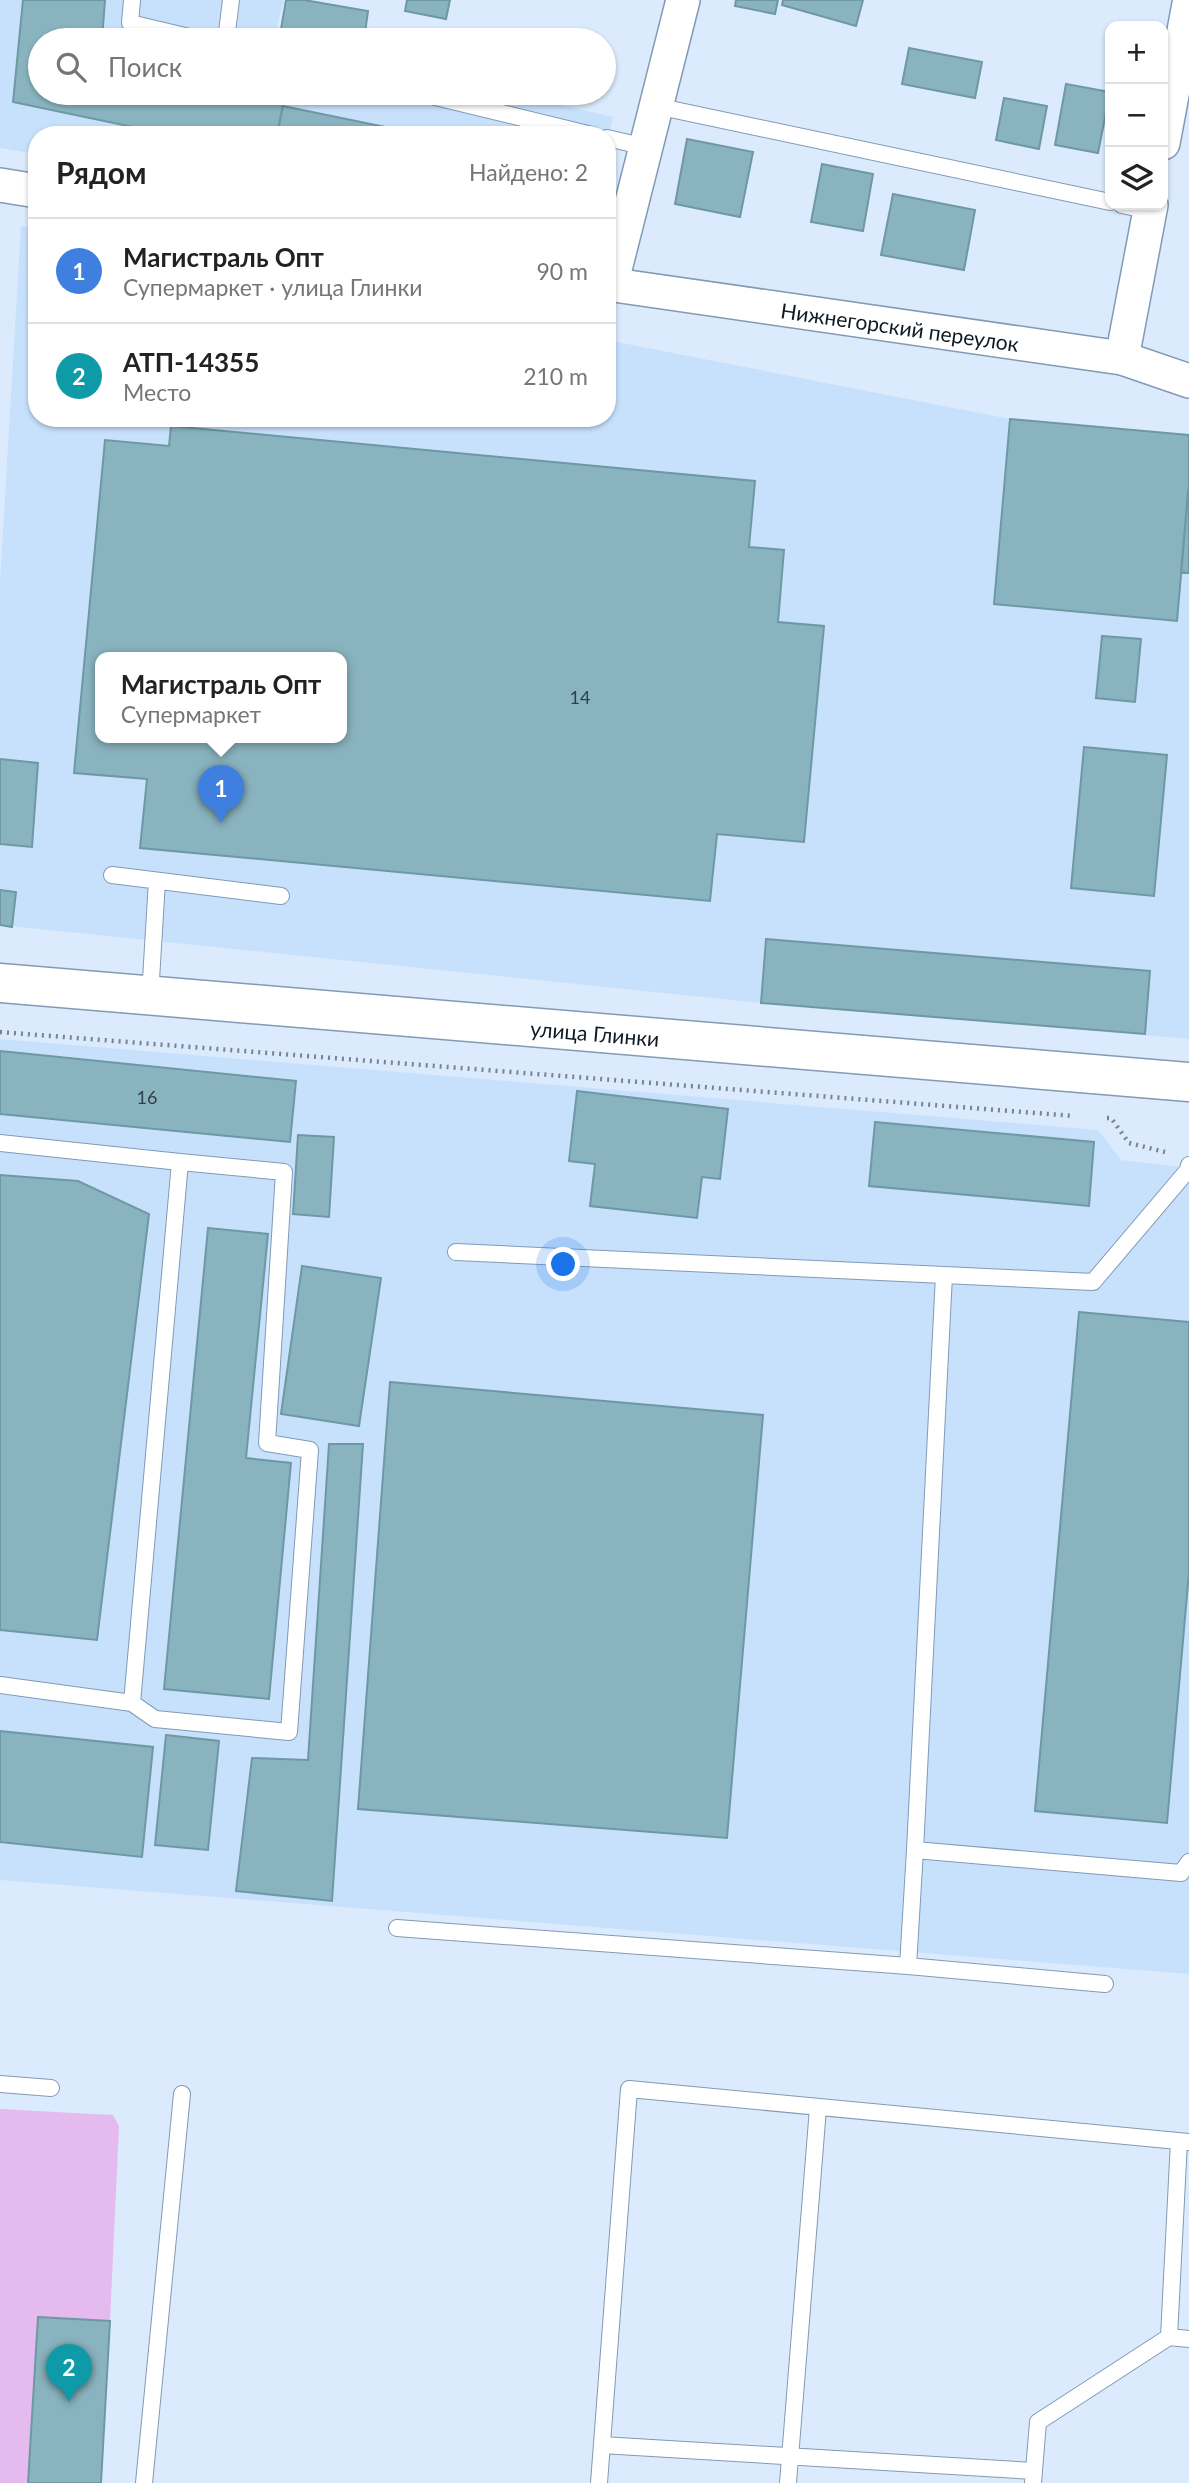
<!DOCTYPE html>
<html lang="ru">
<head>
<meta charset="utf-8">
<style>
  body { margin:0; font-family:Lato,sans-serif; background:#f2f2f2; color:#222 }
  .controls { position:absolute; right:21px; top:21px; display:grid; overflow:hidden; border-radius:14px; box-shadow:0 2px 5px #0004 }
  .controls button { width:63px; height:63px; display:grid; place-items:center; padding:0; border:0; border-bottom:2px solid #e0e0e0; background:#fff; color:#222; font:35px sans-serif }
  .you { position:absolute; left:564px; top:1265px; width:24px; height:24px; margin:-18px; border:5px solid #fff; border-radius:50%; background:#1a73e8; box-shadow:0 0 0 10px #1a73e833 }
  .badge { display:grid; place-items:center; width:46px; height:46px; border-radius:50%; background:#111827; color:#fff; font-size:23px; font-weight:700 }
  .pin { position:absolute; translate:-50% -58px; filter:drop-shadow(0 2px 4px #0008) }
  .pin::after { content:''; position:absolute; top:37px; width:24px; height:21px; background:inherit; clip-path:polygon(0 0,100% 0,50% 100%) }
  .popup { position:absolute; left:95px; top:652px; width:252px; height:91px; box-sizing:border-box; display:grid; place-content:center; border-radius:14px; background:#fff; filter:drop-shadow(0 2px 5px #0005); font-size:23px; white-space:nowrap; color:#767676 }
  .popup b { font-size:26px; color:#222 }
  .popup::after { content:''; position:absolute; left:50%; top:100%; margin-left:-14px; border:14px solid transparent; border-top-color:#fff }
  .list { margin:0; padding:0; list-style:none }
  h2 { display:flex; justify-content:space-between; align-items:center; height:91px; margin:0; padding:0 28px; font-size:30px }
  h2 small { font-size:23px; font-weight:400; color:#767676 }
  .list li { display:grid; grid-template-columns:46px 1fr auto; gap:21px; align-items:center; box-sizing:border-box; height:105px; padding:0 28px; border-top:2px solid #e0e0e0 }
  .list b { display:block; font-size:26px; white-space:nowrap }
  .list p { margin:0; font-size:23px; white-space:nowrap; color:#767676 }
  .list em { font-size:23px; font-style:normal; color:#767676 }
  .icon { flex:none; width:38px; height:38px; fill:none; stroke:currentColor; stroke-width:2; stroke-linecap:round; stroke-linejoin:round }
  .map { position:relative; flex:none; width:1189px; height:2483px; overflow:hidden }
  .search { position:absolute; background:#fff; box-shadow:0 2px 5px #0004; left:28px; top:28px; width:588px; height:77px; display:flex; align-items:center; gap:18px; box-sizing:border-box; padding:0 24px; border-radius:38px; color:#767676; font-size:26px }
  .panel { position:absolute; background:#fff; box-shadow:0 2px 5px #0004; left:28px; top:126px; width:588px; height:301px; border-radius:28px }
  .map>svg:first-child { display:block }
  .built { fill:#c7e1fd; fill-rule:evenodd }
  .green { fill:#e5baee }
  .building { fill:#89b4bf; stroke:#6e98a3; stroke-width:2; fill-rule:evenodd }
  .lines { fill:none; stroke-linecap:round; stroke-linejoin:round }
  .service-casing { stroke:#819ab5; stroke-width:18 }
  .minor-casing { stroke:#819ab5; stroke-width:36 }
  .secondary-casing { stroke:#819ab5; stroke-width:41 }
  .path { stroke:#768391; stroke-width:4.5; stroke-dasharray:2 5; stroke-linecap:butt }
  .service { stroke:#fff; stroke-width:16 }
  .minor { stroke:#fff; stroke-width:33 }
  .secondary { stroke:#fff; stroke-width:38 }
  .labels { text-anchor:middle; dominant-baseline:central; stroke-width:6; stroke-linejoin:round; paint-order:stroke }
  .number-label { font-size:18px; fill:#2e404a }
  .street-label { font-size:21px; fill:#0f1923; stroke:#f2f7fd }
</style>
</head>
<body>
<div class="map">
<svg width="1189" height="2483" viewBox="0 0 1189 2483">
  <rect width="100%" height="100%" fill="#dbebfd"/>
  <!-- built -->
  <path class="built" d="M0,0H284L274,37L288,40H40V93H509L613,117L607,142V135H37V154L0,148Z
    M21,226L37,229V418H607V340L1010,419L1189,435V1039L761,1003L0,925V581ZM100,657H342V737H100Z
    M0,1039L1098,1130L1121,1160L1189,1168V1974L0,1880Z"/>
  <!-- green -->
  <path class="green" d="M0,2109L113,2115L119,2126L110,2321L38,2317L28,2483H0Z"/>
  <!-- building -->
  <path class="building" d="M23,0H105L102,40H40V93H285L277,135H171L13,102Z
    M286,0H304L368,11L364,40H313L280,35Z
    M407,0H450L446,19L405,11Z
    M736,0H778L775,14L735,6Z
    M783,0H863L856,26L782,5Z
    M909,48L982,62L975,98L902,84Z
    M1066,84L1110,92L1098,153L1055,145Z
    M1004,98L1047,106L1039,149L996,140Z
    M283,106L424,135H277Z
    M687,139L753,152L740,217L675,204Z
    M822,164L873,174L863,231L811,222Z
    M893,194L975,210L964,270L881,255Z
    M1010,419L1189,435V483L1177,621L994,604Z
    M171,426L755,481L749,547L784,550L778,622L824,626L804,842L717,834L710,901L140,848L147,779L74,773L105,440L169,446ZM100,657H342V737H100Z
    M1188,492H1189V573L1181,572Z
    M1102,636L1141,639L1135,702L1096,698Z
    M1084,747L1167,755L1154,896L1071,888Z
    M0,759L38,763L32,847L0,844Z
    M0,890L16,892L12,927L0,925Z
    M766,939L1150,971L1145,1034L761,1003Z
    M0,1051L296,1081L290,1142L0,1114Z
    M577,1091L728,1109L720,1179L702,1177L697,1218L590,1206L595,1164L569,1161Z
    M875,1122L1094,1142L1089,1206L869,1186Z
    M298,1135L334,1137L329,1217L293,1214Z
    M0,1175L78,1181L149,1214L97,1640L0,1630Z
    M208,1228L268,1234L246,1458L291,1463L269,1699L164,1689Z
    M302,1266L381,1278L359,1426L281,1414Z
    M1079,1312L1189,1322V1572L1167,1823L1035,1811Z
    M390,1382L763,1415L727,1838L358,1809Z
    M329,1444H363L332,1901L236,1891L252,1758L308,1760Z
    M0,1731L153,1747L142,1857L0,1842Z
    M166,1735L219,1741L208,1850L155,1845Z
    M38,2317L110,2321L101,2483H28Z"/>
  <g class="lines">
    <!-- service casing -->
    <g class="service-casing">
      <path id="service" d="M132,0L130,23L202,40
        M226,40L231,0
        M419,93L592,135
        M656,106L1110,202
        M607,138L646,147
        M1122,205L1150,211
        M112,875L281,896
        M150,996L157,881
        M0,1143L180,1162L132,1703L0,1685
        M1189,1165L1188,1170L1093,1282L944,1275L915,1850L1181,1873L1189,1862
        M456,1252L944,1275
        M132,1703L155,1719L289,1732L310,1450L267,1443L284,1172L180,1162
        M397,1928L908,1966L1105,1984
        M908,1966L915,1850
        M0,2084L51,2088
        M1169,2337L1179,2141
        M602,2445L1034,2471
        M144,2483L182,2094
        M599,2483L629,2089L1189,2142
        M788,2483L818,2108
        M1033,2483L1038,2422L1169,2337L1189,2339"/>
    </g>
    <!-- minor casing -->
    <g class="minor-casing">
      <g id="minor">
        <path d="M1163,143L1189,4"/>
        <path d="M0,185L37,191"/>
        <path id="s1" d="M607,284L1122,358L1189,381"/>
        <path d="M611,285L683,0"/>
        <path d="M1122,358L1151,205"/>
      </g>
    </g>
    <!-- secondary casing -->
    <g class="secondary-casing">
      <g id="secondary">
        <path id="s2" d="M0,983L1189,1082"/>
      </g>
    </g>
    <!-- path -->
    <path class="path" d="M0,1032L1074,1116
      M1107,1118H1111L1129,1143L1165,1152"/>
    <!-- service -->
    <use href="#service" class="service"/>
    <!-- minor -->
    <use href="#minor" class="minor"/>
    <!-- secondary -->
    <use href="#secondary" class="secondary"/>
  </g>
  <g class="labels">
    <!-- number labels -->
    <g class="number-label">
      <text x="580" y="697">14</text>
      <text x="147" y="1097">16</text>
    </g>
    <!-- street labels -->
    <g class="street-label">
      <text stroke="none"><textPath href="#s1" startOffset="296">Нижнегорский переулок</textPath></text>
      <text stroke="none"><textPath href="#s2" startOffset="597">улица Глинки</textPath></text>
    </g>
  </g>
</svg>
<div class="controls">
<button>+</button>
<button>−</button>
<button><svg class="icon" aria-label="layers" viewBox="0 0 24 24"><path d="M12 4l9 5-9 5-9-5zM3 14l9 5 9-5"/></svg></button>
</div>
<div class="you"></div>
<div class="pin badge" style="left:221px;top:823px;background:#3f7fe0">1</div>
<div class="popup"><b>Магистраль Опт</b>Супермаркет</div>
<div class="pin badge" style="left:69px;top:2402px;background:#0f9aa8">2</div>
<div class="search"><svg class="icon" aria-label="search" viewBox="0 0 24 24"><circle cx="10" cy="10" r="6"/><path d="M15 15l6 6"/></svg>Поиск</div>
<section class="panel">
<h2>Рядом<small>Найдено: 2</small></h2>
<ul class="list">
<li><span class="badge" style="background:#3f7fe0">1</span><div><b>Магистраль Опт</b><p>Супермаркет · улица Глинки</p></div><em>90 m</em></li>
<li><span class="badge" style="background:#0f9aa8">2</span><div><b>АТП-14355</b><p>Место</p></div><em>210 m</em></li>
</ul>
</section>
</div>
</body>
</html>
